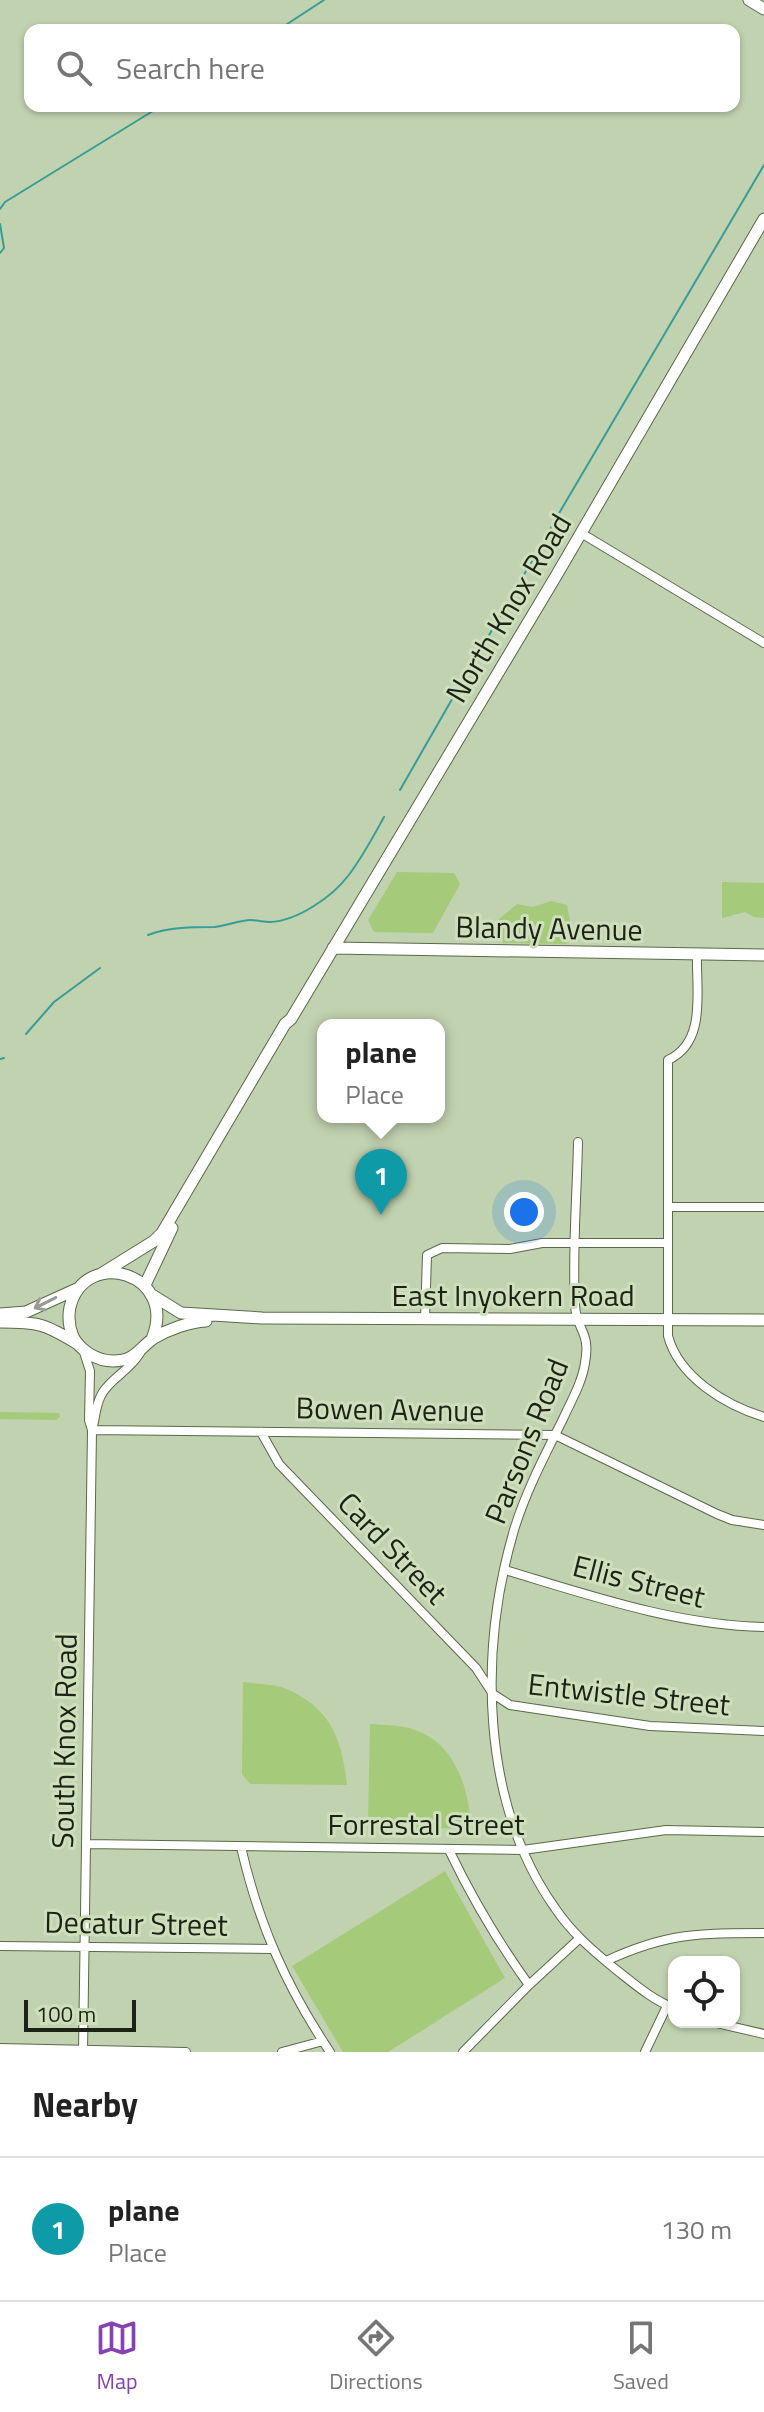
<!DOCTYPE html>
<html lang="en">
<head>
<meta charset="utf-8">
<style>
  body { margin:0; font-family:"Titillium Web",sans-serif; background:#f2f2f2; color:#222 }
  .controls { position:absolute; right:24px; bottom:24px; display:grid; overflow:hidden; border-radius:16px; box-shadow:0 2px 6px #0004 }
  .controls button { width:72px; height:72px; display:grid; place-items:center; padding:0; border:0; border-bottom:2px solid #e0e0e0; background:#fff; color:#222; font:40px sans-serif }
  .scale { position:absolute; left:24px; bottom:20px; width:112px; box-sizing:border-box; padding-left:8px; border:4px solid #1c2215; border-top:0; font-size:22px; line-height:28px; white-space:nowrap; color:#1c2215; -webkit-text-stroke:6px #cedfbc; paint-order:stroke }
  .you { position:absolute; left:524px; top:1212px; width:28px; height:28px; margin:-20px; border:6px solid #fff; border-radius:50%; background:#1a73e8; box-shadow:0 0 0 12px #1a73e833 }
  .badge { display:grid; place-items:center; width:52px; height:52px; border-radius:50%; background:#8642b5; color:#fff; font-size:26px; font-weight:700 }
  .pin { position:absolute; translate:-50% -66px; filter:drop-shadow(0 2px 4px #0008) }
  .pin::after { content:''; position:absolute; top:42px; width:28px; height:24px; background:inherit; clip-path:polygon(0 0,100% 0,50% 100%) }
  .popup { position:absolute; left:317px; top:1019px; width:128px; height:104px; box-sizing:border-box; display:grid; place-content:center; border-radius:16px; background:#fff; filter:drop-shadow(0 2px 6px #0005); font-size:26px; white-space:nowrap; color:#767676 }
  .popup b { font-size:30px; color:#222 }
  .popup::after { content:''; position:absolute; left:50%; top:100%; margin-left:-16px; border:16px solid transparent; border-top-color:#fff }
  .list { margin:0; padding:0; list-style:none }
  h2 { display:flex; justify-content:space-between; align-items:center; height:104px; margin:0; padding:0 32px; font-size:34px }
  h2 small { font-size:26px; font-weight:400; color:#767676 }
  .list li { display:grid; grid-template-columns:52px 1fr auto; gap:24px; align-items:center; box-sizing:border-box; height:144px; padding:0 32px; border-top:2px solid #e0e0e0 }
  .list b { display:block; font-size:30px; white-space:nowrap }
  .list p { margin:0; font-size:26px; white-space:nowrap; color:#767676 }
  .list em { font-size:26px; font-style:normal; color:#767676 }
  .icon { flex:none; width:44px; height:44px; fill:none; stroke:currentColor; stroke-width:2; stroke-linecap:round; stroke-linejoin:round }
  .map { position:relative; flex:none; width:764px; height:2052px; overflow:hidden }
  .search { position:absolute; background:#fff; box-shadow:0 2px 6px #0004; left:24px; right:24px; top:24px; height:88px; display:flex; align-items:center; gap:20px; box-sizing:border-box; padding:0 28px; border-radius:16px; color:#767676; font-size:30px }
  .sheet { height:248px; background:#fff }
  nav { display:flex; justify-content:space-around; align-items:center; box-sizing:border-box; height:112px; border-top:2px solid #e0e0e0; background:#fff; font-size:22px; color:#767676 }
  nav a { display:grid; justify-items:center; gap:4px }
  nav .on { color:#8642b5 }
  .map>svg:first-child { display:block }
  .green { fill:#a5ca7a }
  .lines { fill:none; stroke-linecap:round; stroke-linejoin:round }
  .stream { stroke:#389d97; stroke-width:2 }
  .minor-casing { stroke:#5a694a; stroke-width:10 }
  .tertiary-casing { stroke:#5a694a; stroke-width:13 }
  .minor { stroke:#fff; stroke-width:8 }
  .tertiary { stroke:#fff; stroke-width:11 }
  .oneway { stroke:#999c96 }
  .labels { text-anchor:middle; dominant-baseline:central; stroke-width:6; stroke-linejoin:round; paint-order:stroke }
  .street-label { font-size:30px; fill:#1c2215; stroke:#cedfbc }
</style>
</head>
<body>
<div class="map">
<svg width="764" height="2052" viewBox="0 0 764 2052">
  <rect width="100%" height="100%" fill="#c1d2b0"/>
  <!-- green -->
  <path class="green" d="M397,872L454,873L460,884L433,933L374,932L368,920Z
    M722,882L764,883V918L754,917L745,912L722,918Z
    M551,901L567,905L573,938L566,944L503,943L499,919L517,904L533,907Z
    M0,1412L59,1413L60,1417L56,1420L0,1419Z
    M243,1682C256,1684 274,1684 287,1689C331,1709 342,1739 347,1785L250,1784L242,1774Z
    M370,1724C384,1725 402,1725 415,1730C456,1744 469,1789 471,1828L386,1829L368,1823Z
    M445,1871L505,1978L388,2052H343L292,1966Z"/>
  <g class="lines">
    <!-- stream -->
    <path class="stream" d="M278,30L324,0
      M0,209L5,202L161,106
      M0,224L4,248L0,253
      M558,515L764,165
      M469,670L552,526
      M400,790L463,680
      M148,935C169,927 193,927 215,927C227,926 239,920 251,920C257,920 263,922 270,922C297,921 332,897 348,876C362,858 373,837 384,817
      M26,1034L54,1002L100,968
      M0,1059L4,1058"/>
    <!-- minor casing -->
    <g class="minor-casing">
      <path id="minor" d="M581,533L764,643
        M697,955C696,991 707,1042 668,1060V1336C679,1377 725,1405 764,1417
        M578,1142C577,1196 572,1252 575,1305C576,1330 591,1331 585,1363C582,1383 571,1401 563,1419C545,1455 526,1491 514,1530C479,1650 480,1802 555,1908C571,1932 592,1950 614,1968C632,1982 652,2000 674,2008
        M669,1207H764
        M425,1319L427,1255L442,1248L510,1249L542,1243H668
        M83,1349L90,1371L89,1420L92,1430
        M92,1430L555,1435L717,1514L732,1520L764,1525
        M261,1432L279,1464L476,1668L493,1694L510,1705L650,1726L764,1731
        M505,1570C589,1595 675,1625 764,1627
        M86,1844L523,1850L666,1830L764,1832
        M241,1847C259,1925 286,1986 330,2052
        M449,1850C472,1898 498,1942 529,1985
        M0,1946L272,1949
        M606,1961C666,1933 699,1933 764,1933
        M712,2022L764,2034
        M0,2048L186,2052
        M83,2052L92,1430C96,1417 95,1404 103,1392C113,1377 130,1370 140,1353
        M282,2052L323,2041
        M463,2052L529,1985L580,1938
        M645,2052L667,2006"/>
    </g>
    <!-- tertiary casing -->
    <g class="tertiary-casing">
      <path id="tertiary" d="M749,0L764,9
        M333,948L764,955
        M101,1274L154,1241L162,1233L285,1024L291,1019L556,576L764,219
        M145,1285L172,1228
        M152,1295L181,1313L262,1318L764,1320
        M0,1314L26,1312L79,1288
        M0,1322C39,1322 45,1324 78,1344
        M152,1339C179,1273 85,1246 70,1307C68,1317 69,1327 73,1337C81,1351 97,1361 113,1361C136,1361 139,1348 154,1338C169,1329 189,1322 206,1321"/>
    </g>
    <!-- minor -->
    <use href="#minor" class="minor"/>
    <!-- tertiary -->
    <use href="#tertiary" class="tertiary"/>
  </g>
  <!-- one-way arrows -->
  <defs><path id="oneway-shaft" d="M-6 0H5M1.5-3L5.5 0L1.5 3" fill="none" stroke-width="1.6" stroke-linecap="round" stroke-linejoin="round" transform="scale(2)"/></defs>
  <use class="oneway" href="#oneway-shaft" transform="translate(45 1303) rotate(153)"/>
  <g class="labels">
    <!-- street labels -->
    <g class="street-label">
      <text transform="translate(508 608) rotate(-59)">North Knox Road</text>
      <text transform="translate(549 928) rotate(1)">Blandy Avenue</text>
      <text x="513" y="1295">East Inyokern Road</text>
      <text transform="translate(390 1409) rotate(1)">Bowen Avenue</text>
      <text transform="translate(526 1441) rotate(-68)">Parsons Road</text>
      <text transform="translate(393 1548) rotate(46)">Card Street</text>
      <text transform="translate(639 1581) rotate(14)">Ellis Street</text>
      <text transform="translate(629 1694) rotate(6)">Entwistle Street</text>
      <text transform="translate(64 1741) rotate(-89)">South Knox Road</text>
      <text x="426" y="1824">Forrestal Street</text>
      <text transform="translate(136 1923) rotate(1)">Decatur Street</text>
    </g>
  </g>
</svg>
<div class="controls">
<button><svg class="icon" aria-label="locate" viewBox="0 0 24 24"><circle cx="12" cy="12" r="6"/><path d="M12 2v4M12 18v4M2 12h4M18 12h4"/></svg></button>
</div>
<div class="scale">100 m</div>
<div class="you"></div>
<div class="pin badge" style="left:381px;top:1215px;background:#0f9aa8">1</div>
<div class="popup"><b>plane</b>Place</div>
<div class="search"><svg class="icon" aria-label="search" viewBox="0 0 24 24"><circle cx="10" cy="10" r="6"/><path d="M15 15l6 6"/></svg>Search here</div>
</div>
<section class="sheet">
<h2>Nearby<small></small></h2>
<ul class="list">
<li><span class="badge" style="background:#0f9aa8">1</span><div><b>plane</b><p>Place</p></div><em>130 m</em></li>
</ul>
</section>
<nav>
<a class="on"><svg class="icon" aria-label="map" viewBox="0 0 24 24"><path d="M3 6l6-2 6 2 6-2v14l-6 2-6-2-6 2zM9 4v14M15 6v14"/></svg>Map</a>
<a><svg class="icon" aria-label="directions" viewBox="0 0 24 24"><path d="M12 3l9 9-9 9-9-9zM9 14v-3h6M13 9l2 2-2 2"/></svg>Directions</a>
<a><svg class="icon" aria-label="saved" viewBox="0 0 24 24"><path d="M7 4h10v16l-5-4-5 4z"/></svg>Saved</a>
</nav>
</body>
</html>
